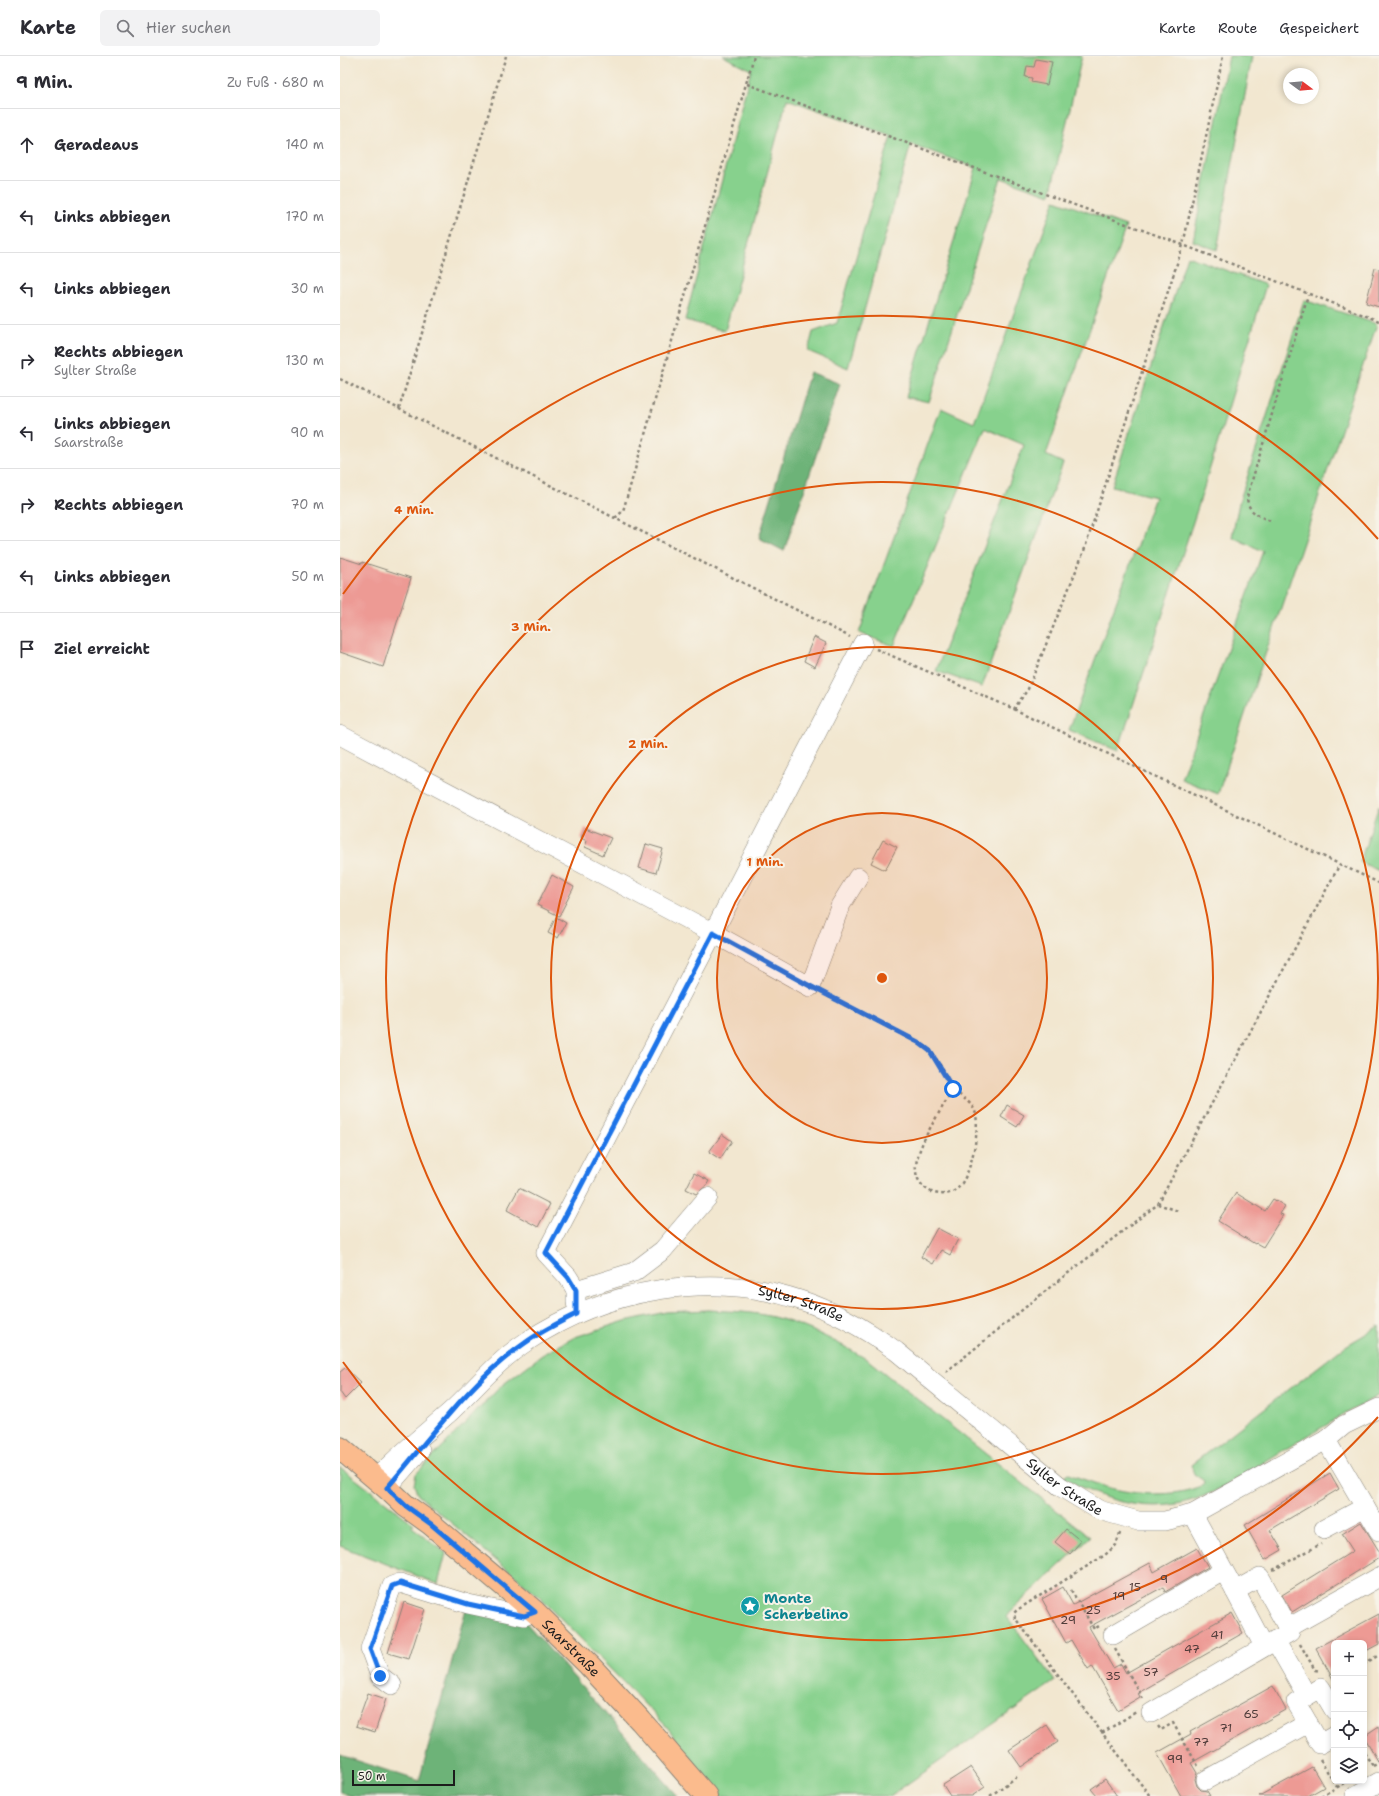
<!DOCTYPE html>
<html lang="de">
<head>
<meta charset="utf-8">
<style>
  body { margin:0; font-family:"Shantell Sans",sans-serif; background:#f2f2f3; color:#2b2b33 }
  .controls { position:absolute; right:12px; bottom:12px; display:grid; overflow:hidden; border-radius:6px; box-shadow:0 2px 6px #0003 }
  .controls button { width:36px; height:36px; display:grid; place-items:center; padding:0; border:0; border-bottom:1px solid #e1e1e2; background:#fff; color:#2b2b33; font:20px sans-serif }
  .compass { position:absolute; left:943px; top:12px; width:36px; height:36px; border-radius:50%; background:#fff; box-shadow:0 2px 6px #0003; rotate:106deg }
  .scale { position:absolute; left:12px; bottom:10px; width:103px; box-sizing:border-box; padding-left:4px; border:2px solid #1c1c1c; border-top:0; font-size:11px; line-height:14px; white-space:nowrap; color:#1c1c1c; -webkit-text-stroke:3px #f7f3e8; paint-order:stroke }
  .stop { position:absolute; width:12px; height:12px; margin:-9px; border:3px solid #1a73e8; border-radius:50%; background:#fff }
  .stop.end { background:#1a73e8; border-color:#fff; box-shadow:0 1px 4px #0008 }
  .list { margin:0; padding:0; list-style:none }
  h2 { display:flex; justify-content:space-between; align-items:center; height:52px; margin:0; padding:0 16px; font-size:17px }
  h2 small { font-size:13px; font-weight:400; color:#7c7c81 }
  .list li { display:grid; grid-template-columns:26px 1fr auto; gap:12px; align-items:center; box-sizing:border-box; height:72px; padding:0 16px; border-top:1px solid #e1e1e2 }
  .list b { display:block; font-size:15px; white-space:nowrap }
  .list p { margin:0; font-size:13px; white-space:nowrap; color:#7c7c81 }
  .list em { font-size:13px; font-style:normal; color:#7c7c81 }
  .icon { flex:none; width:22px; height:22px; fill:none; stroke:currentColor; stroke-width:2; stroke-linecap:round; stroke-linejoin:round }
  .map { position:relative; flex:none; width:1039px; height:1740px; overflow:hidden }
  header { display:flex; align-items:center; gap:24px; box-sizing:border-box; height:56px; padding:0 20px; background:#fff; border-bottom:1px solid #e1e1e2 }
  header strong { font-size:19px }
  nav { display:flex; gap:22px; margin-inline-start:auto; font-size:14px }
  .search { width:280px; height:36px; background:#f2f2f3; display:flex; align-items:center; gap:10px; box-sizing:border-box; padding:0 14px; border-radius:6px; color:#7c7c81; font-size:15px }
  main { display:flex }
  aside { flex:1; background:#fff }
  .map>svg:first-child { display:block }
  .green { fill:#87d18d; stroke:#527654 }
  .forest { fill:#6db378; stroke:#44684a }
  .building { fill:#ed9a94 }
  .lines { fill:none; stroke-linecap:round; stroke-linejoin:round }
  .minor-casing { stroke:#878276; stroke-width:20 }
  .major-casing { stroke:#878276; stroke-width:24 }
  .path { stroke:#878276; stroke-width:2.5; stroke-dasharray:3 3; stroke-linecap:butt }
  .minor { stroke:#fff; stroke-width:19 }
  .major { stroke:#fbbb8d; stroke-width:22 }
  .route { stroke:#1a73e8; stroke-width:5 }
  .ring { fill:none; stroke:#de560d; stroke-width:2 }
  .labels { text-anchor:middle; dominant-baseline:central; stroke-width:4; stroke-linejoin:round; paint-order:stroke }
  .number-label { font-size:12px; fill:#503c3a }
  .street-label { font-size:14px; fill:#1c1c1c; stroke:#f7f3e8 }
  .culture-label { font-size:14px; font-weight:bold; fill:#0d838f; stroke:#f7f3e8; text-anchor:start }
  .centre { fill:#de560d; stroke:#f7f3e8; stroke-width:2 }
  .ring-label { font-size:12px; text-anchor:middle; font-weight:bold; fill:#de560d; stroke:#f7f3e8; stroke-width:4; stroke-linejoin:round; paint-order:stroke }
</style>
</head>
<body>
<header>
<strong>Karte</strong>
<div class="search"><svg class="icon" aria-label="search" viewBox="0 0 24 24"><circle cx="10" cy="10" r="6"/><path d="M15 15l6 6"/></svg>Hier suchen</div>
<nav><a>Karte</a><a>Route</a><a>Gespeichert</a></nav>
</header>
<main>
<aside>
<h2>9 Min.<small>Zu Fuß · 680 m</small></h2>
<ul class="list">
<li><svg class="icon" aria-label="ahead" viewBox="0 0 24 24"><path d="M12 20V5M6 11l6-6 6 6"/></svg><div><b>Geradeaus</b></div><em>140 m</em></li>
<li><svg class="icon" aria-label="left" viewBox="0 0 24 24"><path d="M17 20v-9H6M10 6l-5 5 5 5"/></svg><div><b>Links abbiegen</b></div><em>170 m</em></li>
<li><svg class="icon" aria-label="left" viewBox="0 0 24 24"><path d="M17 20v-9H6M10 6l-5 5 5 5"/></svg><div><b>Links abbiegen</b></div><em>30 m</em></li>
<li><svg class="icon" aria-label="right" viewBox="0 0 24 24"><path d="M7 20v-9h11M14 6l5 5-5 5"/></svg><div><b>Rechts abbiegen</b><p>Sylter Straße</p></div><em>130 m</em></li>
<li><svg class="icon" aria-label="left" viewBox="0 0 24 24"><path d="M17 20v-9H6M10 6l-5 5 5 5"/></svg><div><b>Links abbiegen</b><p>Saarstraße</p></div><em>90 m</em></li>
<li><svg class="icon" aria-label="right" viewBox="0 0 24 24"><path d="M7 20v-9h11M14 6l5 5-5 5"/></svg><div><b>Rechts abbiegen</b></div><em>70 m</em></li>
<li><svg class="icon" aria-label="left" viewBox="0 0 24 24"><path d="M17 20v-9H6M10 6l-5 5 5 5"/></svg><div><b>Links abbiegen</b></div><em>50 m</em></li>
<li><svg class="icon" aria-label="arrive" viewBox="0 0 24 24"><path d="M6 21V4h12l-3 4 3 4H6"/></svg><div><b>Ziel erreicht</b></div></li>
</ul>
</aside>
<div class="map">
<svg width="1039" height="1740" viewBox="0 0 1039 1740">
  <rect width="100%" height="100%" fill="#f7f3e8"/>
  <filter id="ink" filterUnits="userSpaceOnUse"><feTurbulence type="fractalNoise" baseFrequency=".025" numOctaves="2"/><feDisplacementMap in="SourceGraphic" scale="8" xChannelSelector="R" yChannelSelector="G"/><feConvolveMatrix kernelMatrix="1 2 1 2 8 2 1 2 1" color-interpolation-filters="sRGB"/></filter>
  <filter id="wash" filterUnits="userSpaceOnUse"><feTurbulence type="fractalNoise" baseFrequency=".012" numOctaves="4" result="noise"/><feDisplacementMap in="SourceGraphic" scale="16" xChannelSelector="R" yChannelSelector="G"/><feGaussianBlur stdDeviation="0.9" result="paint"/><feColorMatrix in="noise" values="0 0 0 0 0 0 0 0 0 0 0 0 0 0 0 0 0 1.4 0 .05"/><feComposite in="paint" operator="in"/></filter>
  <g filter="url(#wash)">
    <rect width="100%" height="100%" fill="#f2e7d0"/>
    <!-- green -->
    <path class="green" d="M383,0H742L710,139L661,122L589,346L566,341L636,112L571,88L508,312L468,295L473,276L497,267L551,80L447,43L385,275L345,264L411,14Z
      M889,0H912L877,194L853,185Z
      M715,144L786,170L706,399L723,407L642,631L596,615L684,389L645,372L554,590L519,577L601,352L634,367Z
      M847,200L926,229L858,451L778,695L729,674L815,441L772,430Z
      M964,244L1037,268L878,738L841,723L923,495L892,481L899,447Z
      M1039,749V815L1020,806Z
      M368,1254C382,1255 397,1255 411,1257C454,1262 492,1283 528,1304L750,1481L673,1553L667,1561L715,1625L550,1740H380L327,1671L200,1541L78,1439L74,1429L76,1418L161,1330L202,1299L235,1281L285,1265L326,1256Z
      M1039,1270V1339C1005,1358 972,1377 939,1397C885,1430 848,1461 782,1446C761,1441 742,1433 724,1421L728,1418C741,1422 753,1427 766,1431C795,1439 835,1442 863,1429L864,1425L854,1418L851,1409L1004,1291Z
      M0,1411L74,1468L71,1470L106,1497L98,1528L0,1490Z"/>
    <!-- forest -->
    <path class="forest" d="M470,316L500,328L444,495L419,482Z
      M126,1553L175,1554L338,1740H11L0,1736V1699L79,1725Z"/>
    <g id="blocks">
      <!-- building -->
      <path class="building" d="M696,3L712,6L707,29L691,26L692,22L685,21L687,10L694,11Z
        M1035,212L1039,213V251L1026,247Z
        M0,501L22,508V506L71,522L43,611L0,596Z
        M474,581L486,587L475,611L464,605Z
        M245,772L271,782L263,799L245,791L247,785L241,782Z
        M543,784L557,791L545,814L531,807Z
        M306,788L323,793L316,817L299,812Z
        M212,819L234,831L219,860L197,849Z
        M216,861L226,867L218,882L208,877Z
        M667,1049L684,1059L677,1071L661,1061Z
        M382,1078L392,1085L380,1103L369,1096Z
        M354,1117L369,1125L366,1130L356,1138L346,1133Z
        M179,1132L210,1148L198,1171L167,1154Z
        M896,1137L925,1155L933,1143L945,1150L940,1158L943,1159L923,1191L916,1187L915,1188L878,1165Z
        M597,1172L618,1183L610,1199L601,1194L593,1208L581,1201Z
        M5,1312L21,1327L5,1343L0,1336V1316Z
        M990,1417L999,1433L930,1474L942,1494L925,1504L905,1469Z
        M1021,1466L1039,1495V1502L952,1556L942,1539L1013,1495L1002,1478Z
        M726,1473L741,1485L730,1498L715,1486Z
        M857,1492L868,1511L825,1536L823,1531L749,1571L773,1612L781,1608L786,1617L892,1557L903,1577L798,1637L800,1641L778,1654L752,1610L748,1613L731,1584L726,1587L702,1543L723,1531L733,1549L810,1507L814,1516Z
        M64,1546L85,1553L69,1603L48,1597Z
        M1039,1558V1588L1024,1596V1587H994V1625L976,1592Z
        M933,1630L946,1654L851,1707L857,1717L855,1723L857,1730L861,1734L867,1735L870,1740H841L817,1697L851,1678L850,1676Z
        M28,1637L46,1643L35,1676L16,1670Z
        M707,1669L718,1686L681,1711L669,1694Z
        M1039,1670V1707L1024,1680Z
        M631,1711L645,1731L632,1740H610L603,1729Z
        M972,1711L984,1731L968,1740H919Z
        M765,1723L777,1740H757L751,1733Z"/>
    </g>
  </g>
  <g filter="url(#ink)">
    <use href="#blocks" fill-opacity="0" stroke="#878276" stroke-width="1"/>
    <g class="lines">
      <!-- minor casing -->
      <g class="minor-casing">
        <g id="minor">
          <path d="M0,679L373,877L206,1197L228,1221L236,1234"/>
          <path d="M518,821L500,850L470,931L373,877L523,587"/>
          <path d="M236,1247V1234L294,1216L323,1194L368,1141"/>
          <path d="M986,1384L1039,1475"/>
          <path id="s1" d="M36,1423C59,1398 85,1378 110,1356C135,1333 157,1305 186,1286C265,1233 369,1214 460,1244C495,1255 527,1274 556,1295L721,1431L759,1454L798,1465H825L853,1458L986,1384L1004,1369L1039,1352"/>
          <path d="M47,1432L80,1394"/>
          <path d="M984,1473L1025,1451"/>
          <path d="M895,1535L924,1590"/>
          <path d="M948,1572L1039,1521"/>
          <path d="M773,1579L883,1515"/>
          <path d="M935,1584L967,1640"/>
          <path d="M52,1629L40,1620L30,1593L52,1530L60,1527L128,1548L184,1560L195,1556"/>
          <path d="M994,1654L981,1632L956,1646L980,1688L994,1680"/>
          <path d="M811,1657L950,1576L920,1521L895,1535L853,1458"/>
          <path d="M866,1724L968,1667"/>
          <path d="M1015,1740L1039,1726"/>
        </g>
      </g>
      <!-- major casing -->
      <g class="major-casing">
        <g id="major">
          <path id="s2" d="M0,1392L47,1432L66,1450L91,1468L195,1556L249,1609L301,1665L366,1740"/>
        </g>
      </g>
      <!-- path -->
      <path class="path" d="M407,28L843,189L1039,265
        M0,323L510,581
        M59,353L166,0
        M275,462L283,455L414,0
        M930,465C918,459 908,457 907,441L968,239
        M536,593L674,653L688,633L744,495L843,189L883,0
        M674,653L1039,827
        M483,937L578,986C582,989 587,991 590,995C599,1005 605,1020 612,1031C618,1040 630,1044 635,1055C641,1072 631,1121 617,1133C601,1146 573,1133 576,1109C579,1085 601,1055 613,1033
        M818,1148L1000,808
        M606,1316L714,1228L818,1148L838,1155
        M780,1477L776,1489L765,1499L677,1554L674,1557L675,1562L810,1740
        M933,1514L981,1488
        M731,1534L754,1573L759,1570
        M960,1588L975,1614L980,1615
        M775,1593L803,1643
        M1024,1608L1039,1599
        M818,1670L821,1674L833,1667L858,1710
        M762,1677L796,1656
        M1024,1697L1033,1710
        M980,1704L997,1731
        M1033,1710L1039,1707
        M650,1740L678,1720
        M981,1740L1005,1727"/>
      <!-- minor -->
      <use href="#minor" class="minor"/>
      <!-- major -->
      <use href="#major" class="major"/>
    </g>
  </g>
  <g class="lines" filter="url(#ink)">
    <!-- route -->
    <path class="route" d="M40,1620L30,1593L52,1530L60,1527L128,1548L184,1560L195,1556L91,1468L66,1450L47,1432C90,1382 131,1324 185,1287C201,1275 218,1267 236,1258V1234L228,1221L206,1197L373,877L470,930L578,986L590,995L613,1033"/>
  </g>
  <!-- distance rings -->
  <circle cx="542" cy="922" r="165" fill="#de560d" fill-opacity=".12"/>
  <g class="ring">
    <circle cx="542" cy="922" r="165"/>
    <circle cx="542" cy="922" r="331"/>
    <circle cx="542" cy="922" r="496"/>
    <path d="M1038 1361A662 662 0 0 1 3 1306M3 538A662 662 0 0 1 1038 483"/>
  </g>
  <!-- icons -->
  <defs>
    <g id="sight-disc" transform="scale(1)"><circle r="9.5" fill="#0f9aa8" stroke="#f7f3e8"/><path d="M0-6L1.8-2.2L6-1.7L2.9 1.2L3.7 5.4L0 3.3L-3.7 5.4L-2.9 1.2L-6-1.7L-1.8-2.2Z" fill="#fff"/></g>
  </defs>
  <g fill-rule="evenodd">
    <use href="#sight-disc" x="410" y="1550"/>
  </g>
  <g class="labels">
    <!-- number labels -->
    <g class="number-label">
      <text x="824" y="1523">9</text>
      <text x="795" y="1531">15</text>
      <text x="779" y="1540">19</text>
      <text x="753" y="1554">25</text>
      <text x="728" y="1564">29</text>
      <text x="877" y="1579">41</text>
      <text x="852" y="1593">47</text>
      <text x="811" y="1616">57</text>
      <text x="773" y="1620">35</text>
      <text x="911" y="1658">65</text>
      <text x="886" y="1672">71</text>
      <text x="861" y="1686">77</text>
      <text x="835" y="1703">99</text>
    </g>
    <!-- street labels -->
    <g class="street-label">
      <text stroke="none"><textPath href="#s1" startOffset="492">Sylter Straße</textPath></text>
      <text stroke="none"><textPath href="#s1" startOffset="816">Sylter Straße</textPath></text>
      <text stroke="none"><textPath href="#s2" startOffset="306">Saarstraße</textPath></text>
    </g>
    <!-- culture labels -->
    <g class="culture-label">
      <text x="424" y="1542">Monte<tspan x="424" dy="16">Scherbelino</tspan></text>
    </g>
  </g>
  <circle cx="542" cy="922" r="6" class="centre"/>
  <g class="ring-label">
    <text x="74" y="458">4 Min.</text>
    <text x="191" y="575">3 Min.</text>
    <text x="308" y="692">2 Min.</text>
    <text x="425" y="810">1 Min.</text>
  </g>
</svg>
<div class="controls">
<button>+</button>
<button>−</button>
<button><svg class="icon" aria-label="locate" viewBox="0 0 24 24"><circle cx="12" cy="12" r="6"/><path d="M12 2v4M12 18v4M2 12h4M18 12h4"/></svg></button>
<button><svg class="icon" aria-label="layers" viewBox="0 0 24 24"><path d="M12 4l9 5-9 5-9-5zM3 14l9 5 9-5"/></svg></button>
</div>
<svg class="compass" viewBox="-18 -18 36 36"><path d="M0-13l5 13h-10z" fill="#e53935"/><path d="M0 13l5-13h-10z" fill="#7c7c81"/></svg>
<div class="scale">50 m</div>
<div class="stop" style="left:613px;top:1033px"></div>
<div class="stop end" style="left:40px;top:1620px"></div>
</div>
</main>
</body>
</html>
